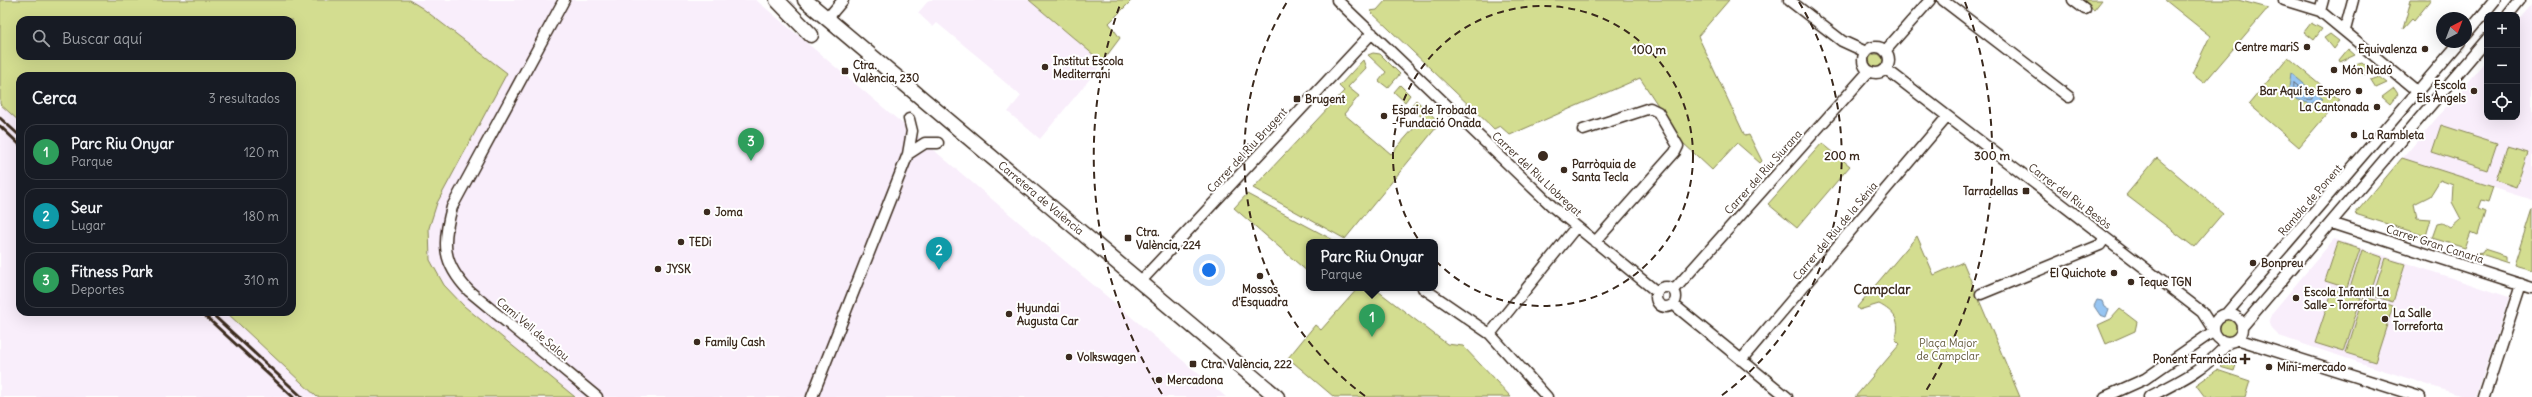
<!DOCTYPE html>
<html lang="es">
<head>
<meta charset="utf-8">
<style>
  body { margin:0; font-family:Delius,sans-serif; background:#20242c; color:#f1f3f6 }
  .controls { position:absolute; right:12px; top:12px; display:grid; overflow:hidden; border-radius:8px; box-shadow:0 4px 16px #0002 }
  .controls button { width:36px; height:36px; display:grid; place-items:center; padding:0; border:0; border-bottom:1px solid #363941; background:#171b24; color:#f1f3f6; font:20px sans-serif }
  .compass { position:absolute; left:2436px; top:12px; width:36px; height:36px; border-radius:50%; background:#171b24; box-shadow:0 4px 16px #0002; rotate:42deg }
  .you { position:absolute; left:1209px; top:270px; width:14px; height:14px; margin:-10px; border:3px solid #fff; border-radius:50%; background:#1a73e8; box-shadow:0 0 0 6px #1a73e833 }
  .badge { display:grid; place-items:center; width:26px; height:26px; border-radius:50%; background:#9f9995; color:#fff; font-size:13px; font-weight:700 }
  .pin { position:absolute; translate:-50% -33px; filter:drop-shadow(0 1px 2px #0008) }
  .pin::after { content:''; position:absolute; top:21px; width:14px; height:12px; background:inherit; clip-path:polygon(0 0,100% 0,50% 100%) }
  .popup { position:absolute; left:1306px; top:239px; width:132px; height:52px; box-sizing:border-box; display:grid; place-content:center; border-radius:8px; background:#171b24; filter:drop-shadow(0 1px 3px #0005); font-size:13px; white-space:nowrap; color:#9ea1a6 }
  .popup b { font-size:15px; color:#f1f3f6 }
  .popup::after { content:''; position:absolute; left:50%; top:100%; margin-left:-8px; border:8px solid transparent; border-top-color:#171b24 }
  .list { margin:0; padding:0; list-style:none }
  h2 { display:flex; justify-content:space-between; align-items:center; height:52px; margin:0; padding:0 16px; font-size:17px }
  h2 small { font-size:13px; font-weight:400; color:#9ea1a6 }
  .list li { display:grid; grid-template-columns:26px 1fr auto; gap:12px; align-items:center; box-sizing:border-box; height:56px; margin:0 8px 8px; padding:0 8px; border:1px solid #363941; border-radius:12px }
  .list b { display:block; font-size:15px; white-space:nowrap }
  .list p { margin:0; font-size:13px; white-space:nowrap; color:#9ea1a6 }
  .list em { font-size:13px; font-style:normal; color:#9ea1a6 }
  .icon { flex:none; width:22px; height:22px; fill:none; stroke:currentColor; stroke-width:2; stroke-linecap:round; stroke-linejoin:round }
  .map { position:relative; flex:none; width:2532px; height:397px; overflow:hidden }
  .search { position:absolute; background:#171b24; box-shadow:0 4px 16px #0002; left:16px; top:16px; width:280px; height:44px; display:flex; align-items:center; gap:10px; box-sizing:border-box; padding:0 14px; border-radius:12px; color:#9ea1a6; font-size:15px }
  .panel { position:absolute; background:#171b24; box-shadow:0 4px 16px #0002; left:16px; top:72px; width:280px; height:244px; border-radius:12px }
  .map>svg:first-child { display:block }
  .built { fill:#f9eefb; fill-rule:evenodd }
  .green { fill:#d3dd90; stroke:#878457; fill-rule:evenodd }
  .water { fill:#97c5f2; stroke:#72879d }
  .lines { fill:none; stroke-linecap:round; stroke-linejoin:round }
  .shore { stroke:#606873; stroke-width:1 }
  .minor-casing { stroke:#3b2a1e; stroke-width:13 }
  .secondary-casing { stroke:#3b2a1e; stroke-width:17 }
  .minor { stroke:#fff; stroke-width:10 }
  .secondary { stroke:#fff; stroke-width:14 }
  .rail { stroke:#3b2a1e; stroke-width:3 }
  .ring { fill:none; stroke:#3b2a1e; stroke-width:2; stroke-dasharray:7 5 }
  .poi-dot { fill:#3b2a1e; stroke:#fff; stroke-width:1.5 }
  .labels { text-anchor:middle; dominant-baseline:central; stroke-width:4; stroke-linejoin:round; paint-order:stroke }
  .poi-label { font-size:11px; font-weight:bold; fill:#3b2a1e; stroke:#fff; text-anchor:start }
  .street-label { font-size:11px; fill:#3b2a1e; stroke:#fff }
  .park-label { font-size:11px; fill:#61573a; stroke:#fff }
  .quarter-label { font-size:13px; font-weight:bold; fill:#3b2a1e; stroke:#fff }
  .centre { fill:#3b2a1e; stroke:#fff; stroke-width:2 }
  .ring-label { font-size:12px; text-anchor:middle; font-weight:bold; fill:#3b2a1e; stroke:#fff; stroke-width:4; stroke-linejoin:round; paint-order:stroke }
</style>
</head>
<body>
<div class="map">
<svg width="2532" height="397" viewBox="0 0 2532 397">
  <rect width="100%" height="100%" fill="#fff"/>
  <filter id="ink" filterUnits="userSpaceOnUse"><feTurbulence type="fractalNoise" baseFrequency=".025" numOctaves="2"/><feDisplacementMap in="SourceGraphic" scale="8" xChannelSelector="R" yChannelSelector="G"/><feConvolveMatrix kernelMatrix="1 2 1 2 8 2 1 2 1" color-interpolation-filters="sRGB"/></filter>
  <g filter="url(#ink)">
    <!-- built -->
    <path class="built" d="M0,0H756L1226,397H0ZM20,20H292V56H20ZM20,76H292V312H20Z
      M929,0H1029L1103,63L1040,139L1008,112L1021,96L993,72L994,70L937,23L933,27L918,13Z
      M2532,4V200L2434,169L2355,214L2487,59V117H2517V22Z
      M2334,239L2509,297L2476,397H2465L2279,336L2272,329L2269,320L2272,313Z"/>
    <!-- green -->
    <path class="green" d="M0,0H409L422,8L507,73L437,203L429,228L430,260L444,285L464,306L575,397H317L226,312H292V76H20V122L0,104ZM20,20H292V56H20Z
      M1029,0H1132L1109,23L1120,38L1102,62Z
      M1386,0H1729L1698,36L1745,136L1749,135L1762,161L1760,163L1737,143L1712,170L1682,142L1640,78L1510,135L1500,126L1494,129L1370,11L1377,10Z
      M2081,0H2102L2094,10Z
      M2165,0H2238L2268,8L2204,83L2192,74L2210,36Z
      M2411,0H2431L2414,21L2412,19L2403,29Z
      M2311,23L2322,29L2314,40L2304,32Z
      M2330,34L2339,41L2333,49L2324,38Z
      M2348,49L2355,55L2340,62L2339,60Z
      M1373,53L1380,54L1400,74L1388,88L1379,81L1386,72L1368,55Z
      M1869 61a7 7 0 1 1 14 0a7 7 0 1 1-14 0Z
      M2288,57L2339,100L2299,147L2249,104Z
      M1363,60L1366,68L1348,87L1359,96L1344,114L1391,154L1423,118L1410,107L1416,100L1440,123L1345,239L1253,188L1344,91L1339,86Z
      M2362,62L2374,72L2361,75L2355,64Z
      M2379,77L2387,83L2376,88L2371,80Z
      M1400,85L1410,95L1405,102L1394,92Z
      M2394,88L2398,94L2390,104L2382,97Z
      M2441,125L2497,143L2488,170L2432,152Z
      M1822,143L1850,166L1797,228L1768,204Z
      M2507,147L2528,153L2516,187L2496,180Z
      M2157,158L2223,213L2194,247L2126,195Z
      M2402,158L2493,187L2488,202L2481,200L2478,208L2485,211L2478,235L2471,232L2465,248L2432,238L2437,224L2442,223L2451,228L2461,219L2452,202L2453,185L2440,180L2430,196L2414,204L2417,218L2431,219L2426,236L2355,214Z
      M1247,194L1337,242H1309V273L1234,208Z
      M2532,209V270L2514,265Z
      M1917,236L1934,275L1963,262L2020,397H1855L1900,344L1895,339C1902,321 1894,312 1879,304L1859,310L1857,307Z
      M2338,242L2360,249L2347,288L2325,281Z
      M2484,249L2506,256V260L2509,263L2478,253L2482,252Z
      M2362,250L2382,257L2370,295L2350,288Z
      M2385,258L2405,264L2393,302L2373,296Z
      M1358,288H1374L1447,344L1463,346L1511,397H1334L1288,358L1315,325L1321,330Z
      M2333,289L2361,298L2344,352L2315,343Z
      M2364,296L2393,306L2375,362L2346,353Z
      M2120,309L2137,322L2135,331L2106,344L2098,325L2111,319Z
      M2219 327a10 10 0 1 1 20 0a10 10 0 1 1-20 0Z
      M2226,362L2236,365L2234,371L2220,367Z
      M2217,370L2250,381L2245,397H2205L2196,385Z"/>
    <!-- water -->
    <path class="water" d="M2291,73L2322,99L2310,104L2296,99L2289,88Z
      M2097,300L2102,301L2104,306L2109,309L2106,317L2100,315L2094,306Z"/>
    <g class="lines">
      <!-- shore -->
      <path class="shore" d="M2294,83L2312,96V99C2302,101 2292,93 2294,83Z"/>
      <!-- minor casing -->
      <g class="minor-casing">
        <path id="minor" d="M564,0L452,207C442,243 442,263 469,291L597,397
          M1337,0L1554,208L1657,292
          M1789,0L1842,41L1866,52
          M1943,0L2069,97
          M2073,0L2085,9
          M2284,0L2320,11L2418,92
          M2320,11L2323,0
          M2508,15L2520,0
          M827,19L843,0
          M2345,30L2353,0
          M2466,35L2495,0
          M1863 60a13 13 0 1 1 26 0a13 13 0 1 1-26 0Z
          M1885,51L1930,0
          M1886,69L2202,312L2213,329
          M909,119L912,131L908,154L925,143H938
          M1583,130L1650,108L1658,112L1678,146L1675,152L1595,242
          M2331,223L2532,288
          M1140,282L1372,33
          M1656 297a10 10 0 1 1 20 0a10 10 0 1 1-20 0Z
          M1423,288L1490,334L1547,397
          M1674,290L1869,71
          M1981,294L2100,245L2105,238
          M1673,304L1787,397
          M2227,313L2460,42
          M2214 328a14 14 0 1 1 28 0a14 14 0 1 1-28 0Z
          M2242,327L2487,39
          M1490,334L1576,227
          M2237,339L2420,397
          M1741,360L1947,117
          M812,397L908,154
          M2105,397L2145,379L2214,331
          M2149,397C2178,382 2208,368 2229,342
          M2484,397L2521,284"/>
      </g>
      <!-- secondary casing -->
      <g class="secondary-casing">
        <path id="secondary" d="M777,0L811,35
          M805,0L1277,397"/>
      </g>
      <!-- minor -->
      <use href="#minor" class="minor"/>
      <!-- secondary -->
      <use href="#secondary" class="secondary"/>
      <!-- rail -->
      <path class="rail" d="M0,118L20,136
        M0,126L20,145
        M201,312L293,397
        M210,312L302,397"/>
    </g>
  </g>
  <!-- distance rings -->
  <g class="ring">
    <circle cx="1543" cy="156" r="150"/>
    <path d="M1365 396A299 299 0 0 1 1287 2M1799 2A299 299 0 0 1 1721 396"/>
    <path d="M1162 394A449 449 0 0 1 1121 2M1965 2A449 449 0 0 1 1924 394"/>
  </g>
  <!-- markers -->
  <g class="poi-dot">
    <circle cx="2307" cy="47" r="4"/>
    <circle cx="2425" cy="49" r="4"/>
    <circle cx="1045" cy="67" r="4"/>
    <circle cx="2334" cy="70" r="4"/>
    <rect x="841" y="67" width="8" height="8" rx="2"/>
    <circle cx="2359" cy="91" r="4"/>
    <circle cx="2474" cy="91" r="4"/>
    <rect x="1293" y="95" width="8" height="8" rx="2"/>
    <circle cx="2377" cy="107" r="4"/>
    <circle cx="1384" cy="116" r="4"/>
    <circle cx="2354" cy="135" r="4"/>
    <circle cx="1564" cy="170" r="4"/>
    <rect x="2022" y="187" width="8" height="8" rx="2"/>
    <circle cx="707" cy="212" r="4"/>
    <rect x="1124" y="234" width="8" height="8" rx="2"/>
    <circle cx="681" cy="242" r="4"/>
    <circle cx="2253" cy="263" r="4"/>
    <circle cx="658" cy="269" r="4"/>
    <circle cx="2114" cy="273" r="4"/>
    <circle cx="1260" cy="276" r="4"/>
    <circle cx="2131" cy="282" r="4"/>
    <circle cx="2296" cy="298" r="4"/>
    <circle cx="1009" cy="314" r="4"/>
    <circle cx="2385" cy="319" r="4"/>
    <circle cx="697" cy="342" r="4"/>
    <circle cx="1069" cy="357" r="4"/>
    <path d="M2243 353h4v4h4v4h-4v4h-4v-4h-4v-4h4z"/>
    <rect x="1189" y="360" width="8" height="8" rx="2"/>
    <circle cx="2269" cy="367" r="4"/>
    <circle cx="1159" cy="380" r="4"/>
  </g>
  <g class="labels">
    <!-- poi labels -->
    <g class="poi-label">
      <text x="2299" y="47" text-anchor="end">Centre mariS</text>
      <text x="2417" y="49" text-anchor="end">Equivalenza</text>
      <text x="1053" y="61">Institut Escola<tspan x="1053" dy="13">Mediterrani</tspan></text>
      <text x="853" y="65">Ctra.<tspan x="853" dy="13">València, 230</tspan></text>
      <text x="2342" y="70">Món Nadó</text>
      <text x="2466" y="85" text-anchor="end">Escola<tspan x="2466" dy="13">Els Àngels</tspan></text>
      <text x="2351" y="91" text-anchor="end">Bar Aquí te Espero</text>
      <text x="1305" y="99">Brugent</text>
      <text x="2369" y="107" text-anchor="end">La Cantonada</text>
      <text x="1392" y="110">Espai de Trobada<tspan x="1392" dy="13">- Fundació Onada</tspan></text>
      <text x="2362" y="135">La Rambleta</text>
      <text x="1572" y="164">Parròquia de<tspan x="1572" dy="13">Santa Tecla</tspan></text>
      <text x="2018" y="191" text-anchor="end">Tarradellas</text>
      <text x="715" y="212">Joma</text>
      <text x="1136" y="232">Ctra.<tspan x="1136" dy="13">València, 224</tspan></text>
      <text x="689" y="242">TEDi</text>
      <text x="2261" y="263">Bonpreu</text>
      <text x="666" y="269">JYSK</text>
      <text x="2106" y="273" text-anchor="end">El Quichote</text>
      <text x="2139" y="282">Teque TGN</text>
      <text x="1260" y="289" text-anchor="middle">Mossos<tspan x="1260" dy="13">d'Esquadra</tspan></text>
      <text x="2304" y="292">Escola Infantil La<tspan x="2304" dy="13">Salle - Torreforta</tspan></text>
      <text x="1017" y="308">Hyundai<tspan x="1017" dy="13">Augusta Car</tspan></text>
      <text x="2393" y="313">La Salle<tspan x="2393" dy="13">Torreforta</tspan></text>
      <text x="705" y="342">Family Cash</text>
      <text x="1077" y="357">Volkswagen</text>
      <text x="2237" y="359" text-anchor="end">Ponent Farmàcia</text>
      <text x="1201" y="364">Ctra. València, 222</text>
      <text x="2277" y="367">Mini-mercado</text>
      <text x="1167" y="380">Mercadona</text>
    </g>
    <!-- street labels -->
    <g class="street-label">
      <text transform="translate(1247 150) rotate(-47)">Carrer del Riu Brugent</text>
      <text transform="translate(1763 172) rotate(-48)">Carrer del Riu Siurana</text>
      <text transform="translate(1537 174) rotate(43)">Carrer del Riu Llobregat</text>
      <text transform="translate(2070 196) rotate(37)">Carrer del Riu Besòs</text>
      <text transform="translate(1041 198) rotate(40)">Carretera de València</text>
      <text transform="translate(2310 200) rotate(-49)">Rambla de Ponent</text>
      <text transform="translate(1835 231) rotate(-50)">Carrer del Riu de la Sénia</text>
      <text transform="translate(2435 244) rotate(18)">Carrer Gran Canaria</text>
      <text transform="translate(533 329) rotate(40)">Camí Vell de Salou</text>
    </g>
    <!-- park labels -->
    <g class="park-label">
      <text x="1948" y="343">Plaça Major<tspan x="1948" dy="13">de Campclar</tspan></text>
    </g>
    <!-- quarter labels -->
    <g class="quarter-label">
      <text x="1882" y="289">Campclar</text>
    </g>
  </g>
  <circle cx="1543" cy="156" r="6" class="centre"/>
  <g class="ring-label">
    <text x="1649" y="54">100 m</text>
    <text x="1842" y="160">200 m</text>
    <text x="1992" y="160">300 m</text>
  </g>
</svg>
<div class="controls">
<button>+</button>
<button>−</button>
<button><svg class="icon" aria-label="locate" viewBox="0 0 24 24"><circle cx="12" cy="12" r="6"/><path d="M12 2v4M12 18v4M2 12h4M18 12h4"/></svg></button>
</div>
<svg class="compass" viewBox="-18 -18 36 36"><path d="M0-13l5 13h-10z" fill="#e53935"/><path d="M0 13l5-13h-10z" fill="#9ea1a6"/></svg>
<div class="you"></div>
<div class="pin badge" style="left:1372px;top:337px;background:#2e9e5b">1</div>
<div class="popup"><b>Parc Riu Onyar</b>Parque</div>
<div class="pin badge" style="left:939px;top:270px;background:#0f9aa8">2</div>
<div class="pin badge" style="left:751px;top:161px;background:#2e9e5b">3</div>
<div class="search"><svg class="icon" aria-label="search" viewBox="0 0 24 24"><circle cx="10" cy="10" r="6"/><path d="M15 15l6 6"/></svg>Buscar aquí</div>
<section class="panel">
<h2>Cerca<small>3 resultados</small></h2>
<ul class="list">
<li><span class="badge" style="background:#2e9e5b">1</span><div><b>Parc Riu Onyar</b><p>Parque</p></div><em>120 m</em></li>
<li><span class="badge" style="background:#0f9aa8">2</span><div><b>Seur</b><p>Lugar</p></div><em>180 m</em></li>
<li><span class="badge" style="background:#2e9e5b">3</span><div><b>Fitness Park</b><p>Deportes</p></div><em>310 m</em></li>
</ul>
</section>
</div>
</body>
</html>
